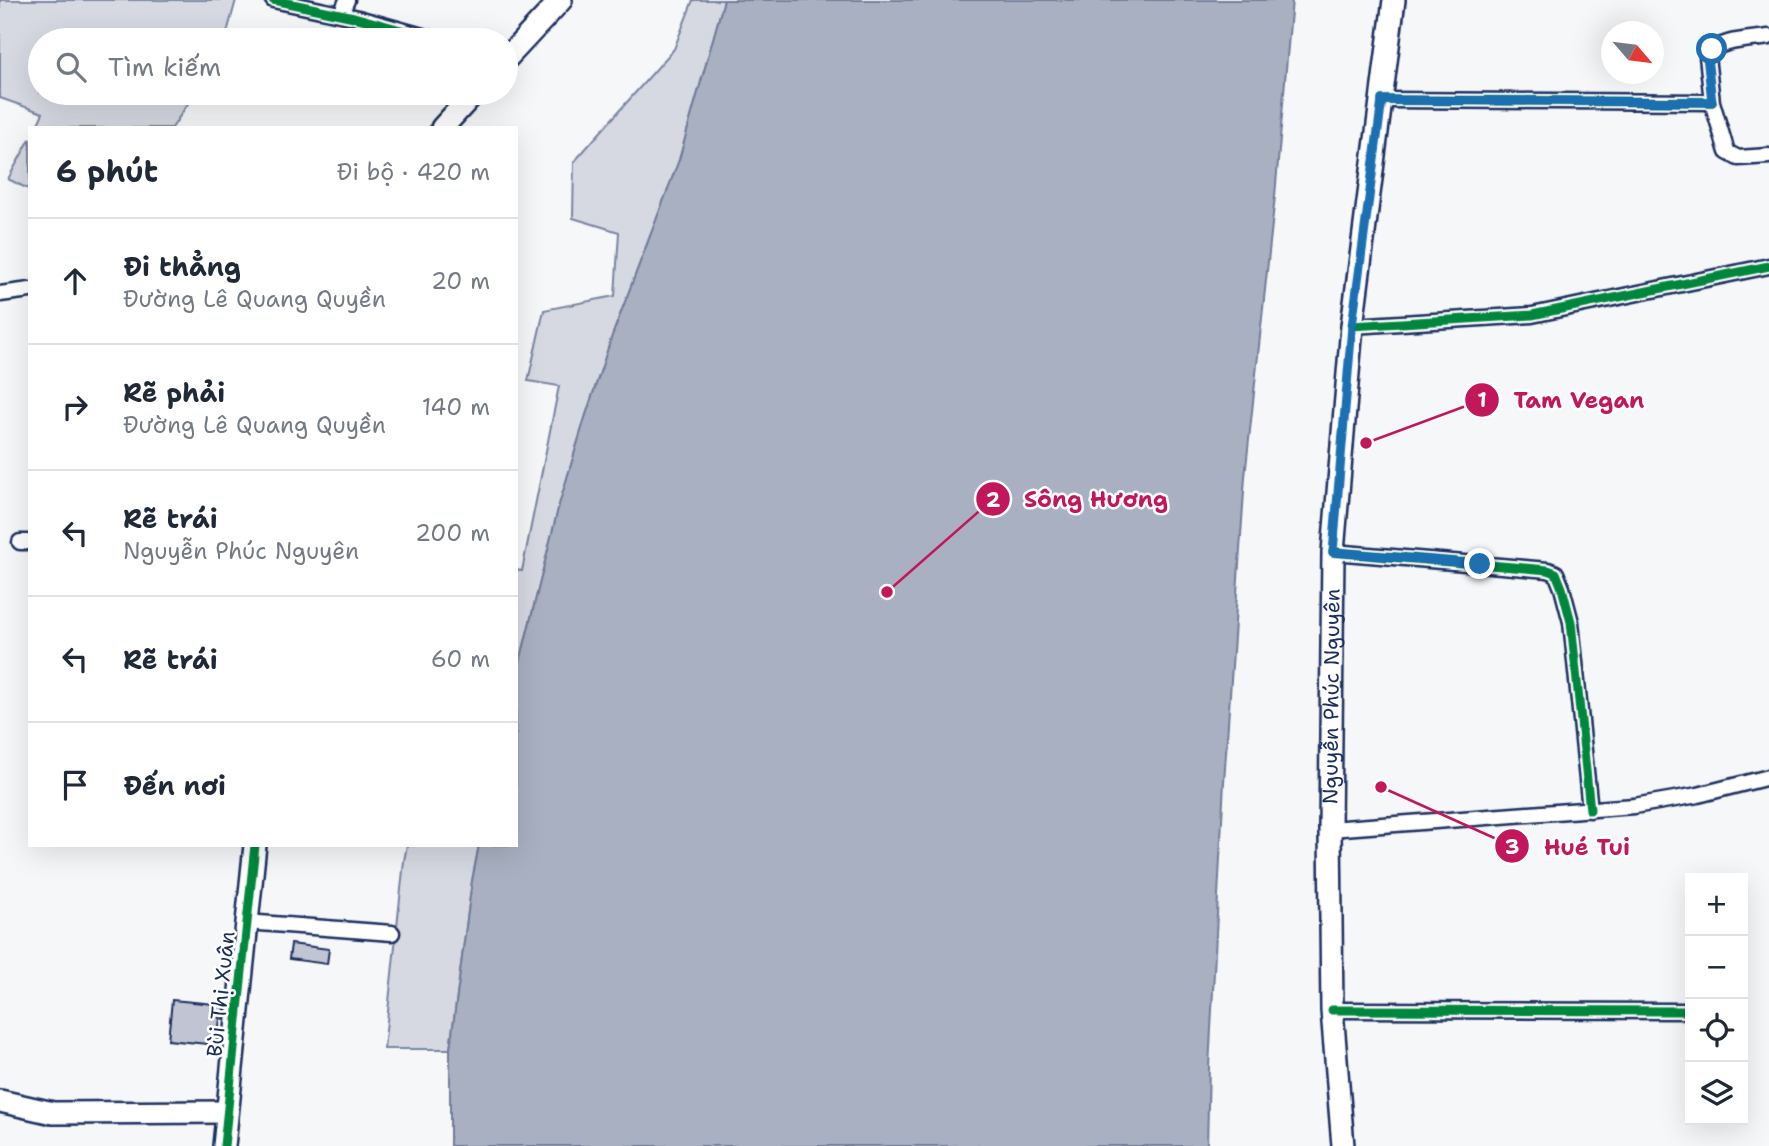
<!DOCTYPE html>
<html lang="vi">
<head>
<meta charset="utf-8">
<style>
  body { margin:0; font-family:"Shantell Sans",sans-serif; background:#f6f6f7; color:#1f2937 }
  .controls { position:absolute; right:21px; bottom:21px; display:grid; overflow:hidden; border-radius:0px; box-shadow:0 7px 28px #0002 }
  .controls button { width:63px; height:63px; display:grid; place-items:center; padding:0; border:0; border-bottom:2px solid #e0e1e3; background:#fff; color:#1f2937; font:35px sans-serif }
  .compass { position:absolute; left:1601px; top:21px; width:63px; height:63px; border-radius:50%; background:#fff; box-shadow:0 7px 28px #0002; rotate:118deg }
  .stop { position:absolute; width:21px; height:21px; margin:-16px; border:5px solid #1f6fb2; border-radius:50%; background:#fff }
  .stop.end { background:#1f6fb2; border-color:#fff; box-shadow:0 2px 7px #0008 }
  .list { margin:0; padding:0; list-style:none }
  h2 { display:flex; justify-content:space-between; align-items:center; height:91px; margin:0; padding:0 28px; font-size:30px }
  h2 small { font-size:23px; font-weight:400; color:#747a83 }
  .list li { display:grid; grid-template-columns:46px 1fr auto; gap:21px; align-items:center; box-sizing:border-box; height:126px; padding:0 28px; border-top:2px solid #e0e1e3 }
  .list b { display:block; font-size:26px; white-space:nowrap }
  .list p { margin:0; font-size:23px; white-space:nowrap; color:#747a83 }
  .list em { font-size:23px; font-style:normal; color:#747a83 }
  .icon { flex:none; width:38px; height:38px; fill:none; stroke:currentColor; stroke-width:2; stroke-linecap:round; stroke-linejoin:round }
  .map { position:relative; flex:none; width:1769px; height:1146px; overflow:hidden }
  .search { position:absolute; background:#fff; box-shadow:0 7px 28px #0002; left:28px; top:28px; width:490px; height:77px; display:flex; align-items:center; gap:18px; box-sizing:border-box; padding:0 24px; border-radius:38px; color:#747a83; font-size:26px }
  .panel { position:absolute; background:#fff; box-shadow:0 7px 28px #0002; left:28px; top:126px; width:490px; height:721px; border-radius:0px }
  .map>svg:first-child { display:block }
  .green { fill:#d6d9e2; stroke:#7884a0; stroke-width:2 }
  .water { fill:#a9b0c1; stroke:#707c99; stroke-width:2 }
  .building { fill:#c0c4d3; stroke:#1b2f5e; stroke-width:2 }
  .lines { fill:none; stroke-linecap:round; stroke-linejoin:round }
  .street-casing { stroke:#1b2f5e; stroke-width:19 }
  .secondary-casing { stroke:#1b2f5e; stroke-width:26 }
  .street { stroke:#fff; stroke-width:14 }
  .secondary { stroke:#fff; stroke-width:21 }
  .cycleway-casing { stroke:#fff; stroke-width:13 }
  .cycleway { stroke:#00873e; stroke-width:9 }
  .route { stroke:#1f6fb2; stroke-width:9 }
  .labels { text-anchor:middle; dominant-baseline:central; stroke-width:5; stroke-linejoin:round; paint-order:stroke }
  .street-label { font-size:21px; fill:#1b2f5e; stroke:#fff }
  .leader { fill:none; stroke:#c2185b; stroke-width:2.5 }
  .callout-dot { fill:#c2185b; stroke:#fff; stroke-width:2.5 }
  .mark-label { font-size:21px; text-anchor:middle; font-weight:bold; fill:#fff }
  .callout-label { font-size:23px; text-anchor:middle; font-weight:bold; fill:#c2185b; stroke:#fff; stroke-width:5; stroke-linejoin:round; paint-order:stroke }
</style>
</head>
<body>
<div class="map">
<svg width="1769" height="1146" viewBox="0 0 1769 1146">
  <rect width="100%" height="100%" fill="#f6f7f9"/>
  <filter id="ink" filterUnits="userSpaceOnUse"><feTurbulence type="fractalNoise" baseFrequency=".0143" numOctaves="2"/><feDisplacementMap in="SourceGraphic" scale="14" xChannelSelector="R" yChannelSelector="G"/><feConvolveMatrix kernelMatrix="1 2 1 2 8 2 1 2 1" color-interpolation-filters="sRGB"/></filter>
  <g filter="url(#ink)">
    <!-- green -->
    <path class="green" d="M0,0H236L225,40H40V93H195L172,128H36L43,113L0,98Z
      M693,0H724L679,160L612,336L585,418L559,505L516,678V570L522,571L559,386L528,381L544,310L615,296L619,232L573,218L574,162L674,49Z
      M30,139V190L8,179Z
      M407,845H479L472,881L450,1049H384L404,861Z"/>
    <!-- water -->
    <path class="water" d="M724,0H1292L1275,196L1245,477L1224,782L1209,1067L1207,1146H450V1049L472,881L479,845H516V678L559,505L585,418L612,336L679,160Z"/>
    <!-- building -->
    <path class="building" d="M291,944L329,949L327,964L289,959Z
      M172,1000L225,1005L224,1019L220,1018L217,1045L168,1040Z"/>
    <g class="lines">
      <!-- street casing -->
      <g class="street-casing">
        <path id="street" d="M273,0L354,17L437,40
          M341,14L347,0
          M1769,37C1750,40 1718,39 1707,56L1712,102L1727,152L1738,158L1769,156
          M1382,100L1712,102
          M0,294L30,290
          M1352,326L1532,315L1769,266
          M20,542H30
          M1333,552L1548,570L1556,573L1562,588L1571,622L1590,810
          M1330,829L1634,806L1698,795L1769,777
          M246,922L392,933
          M1332,1010L1690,1011"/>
      </g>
      <!-- secondary casing -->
      <g class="secondary-casing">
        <g id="secondary">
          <path d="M506,59L561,0"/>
          <path d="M442,128L474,93"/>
          <path d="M0,1101L53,1113L227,1112"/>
          <path d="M224,1146L255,845"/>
          <path id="s1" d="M1343,1146L1332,1010L1330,829L1333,552L1352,326L1394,0"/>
        </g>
      </g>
      <!-- street -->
      <use href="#street" class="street"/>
      <!-- secondary -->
      <use href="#secondary" class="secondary"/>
      <!-- cycleway casing -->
      <g class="cycleway-casing">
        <path id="cycleway" d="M273,0L354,17L437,40
          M1382,100L1712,102
          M1352,326L1532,315L1769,266
          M1333,552L1548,570L1556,573L1562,588L1571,622L1590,810
          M1332,1010L1690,1011
          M224,1146L255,845"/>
      </g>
      <!-- cycleway -->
      <use href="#cycleway" class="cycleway"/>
    </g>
  </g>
  <g class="lines" filter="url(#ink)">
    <!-- route -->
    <path class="route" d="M1480,564L1333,552L1352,326L1382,100L1712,102L1707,56L1712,49"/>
  </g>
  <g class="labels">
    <!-- street labels -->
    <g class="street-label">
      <text stroke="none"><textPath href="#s1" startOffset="450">Nguyễn Phúc Nguyên</textPath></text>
      <text transform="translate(221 994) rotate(-84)">Bùi Thị Xuân</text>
    </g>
  </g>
  <!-- callouts -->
  <path class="leader" d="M1366 443L1482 400M887 592L993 499M1381 787L1512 846"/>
  <g class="callout-dot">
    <circle cx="1366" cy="443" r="7"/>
    <circle cx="887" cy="592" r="7"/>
    <circle cx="1381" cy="787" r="7"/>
    <circle cx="1482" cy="400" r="18"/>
    <circle cx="993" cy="499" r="18"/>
    <circle cx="1512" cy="846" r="18"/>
  </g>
  <g class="mark-label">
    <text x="1482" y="407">1</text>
    <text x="993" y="507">2</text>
    <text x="1512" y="854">3</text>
  </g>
  <g class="callout-label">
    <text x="1579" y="408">Tam Vegan</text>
    <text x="1096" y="507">Sông Hương</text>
    <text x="1587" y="855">Hué Tui</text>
  </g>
</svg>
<div class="controls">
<button>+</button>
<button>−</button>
<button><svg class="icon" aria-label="locate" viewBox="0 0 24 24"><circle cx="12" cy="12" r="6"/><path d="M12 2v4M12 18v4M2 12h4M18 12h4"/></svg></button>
<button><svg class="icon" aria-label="layers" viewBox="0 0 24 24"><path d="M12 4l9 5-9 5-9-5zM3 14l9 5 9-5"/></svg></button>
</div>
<svg class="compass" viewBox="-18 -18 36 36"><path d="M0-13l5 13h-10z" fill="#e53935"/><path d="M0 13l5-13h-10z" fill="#747a83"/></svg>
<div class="stop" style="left:1712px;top:49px"></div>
<div class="stop end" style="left:1480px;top:564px"></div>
<div class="search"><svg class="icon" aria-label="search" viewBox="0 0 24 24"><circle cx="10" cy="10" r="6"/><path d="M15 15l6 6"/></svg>Tìm kiếm</div>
<section class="panel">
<h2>6 phút<small>Đi bộ · 420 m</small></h2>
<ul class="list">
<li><svg class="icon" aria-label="ahead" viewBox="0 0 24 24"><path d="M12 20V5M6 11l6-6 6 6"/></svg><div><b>Đi thẳng</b><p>Đường Lê Quang Quyền</p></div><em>20 m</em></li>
<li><svg class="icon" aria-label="right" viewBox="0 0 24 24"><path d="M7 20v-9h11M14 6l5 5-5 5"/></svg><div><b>Rẽ phải</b><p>Đường Lê Quang Quyền</p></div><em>140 m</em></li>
<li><svg class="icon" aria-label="left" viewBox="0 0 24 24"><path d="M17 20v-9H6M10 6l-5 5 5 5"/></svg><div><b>Rẽ trái</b><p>Nguyễn Phúc Nguyên</p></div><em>200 m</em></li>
<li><svg class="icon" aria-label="left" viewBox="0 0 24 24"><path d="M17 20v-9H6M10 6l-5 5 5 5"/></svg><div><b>Rẽ trái</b></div><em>60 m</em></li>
<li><svg class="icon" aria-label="arrive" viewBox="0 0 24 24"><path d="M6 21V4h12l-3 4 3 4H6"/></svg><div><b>Đến nơi</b></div></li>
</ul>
</section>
</div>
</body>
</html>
